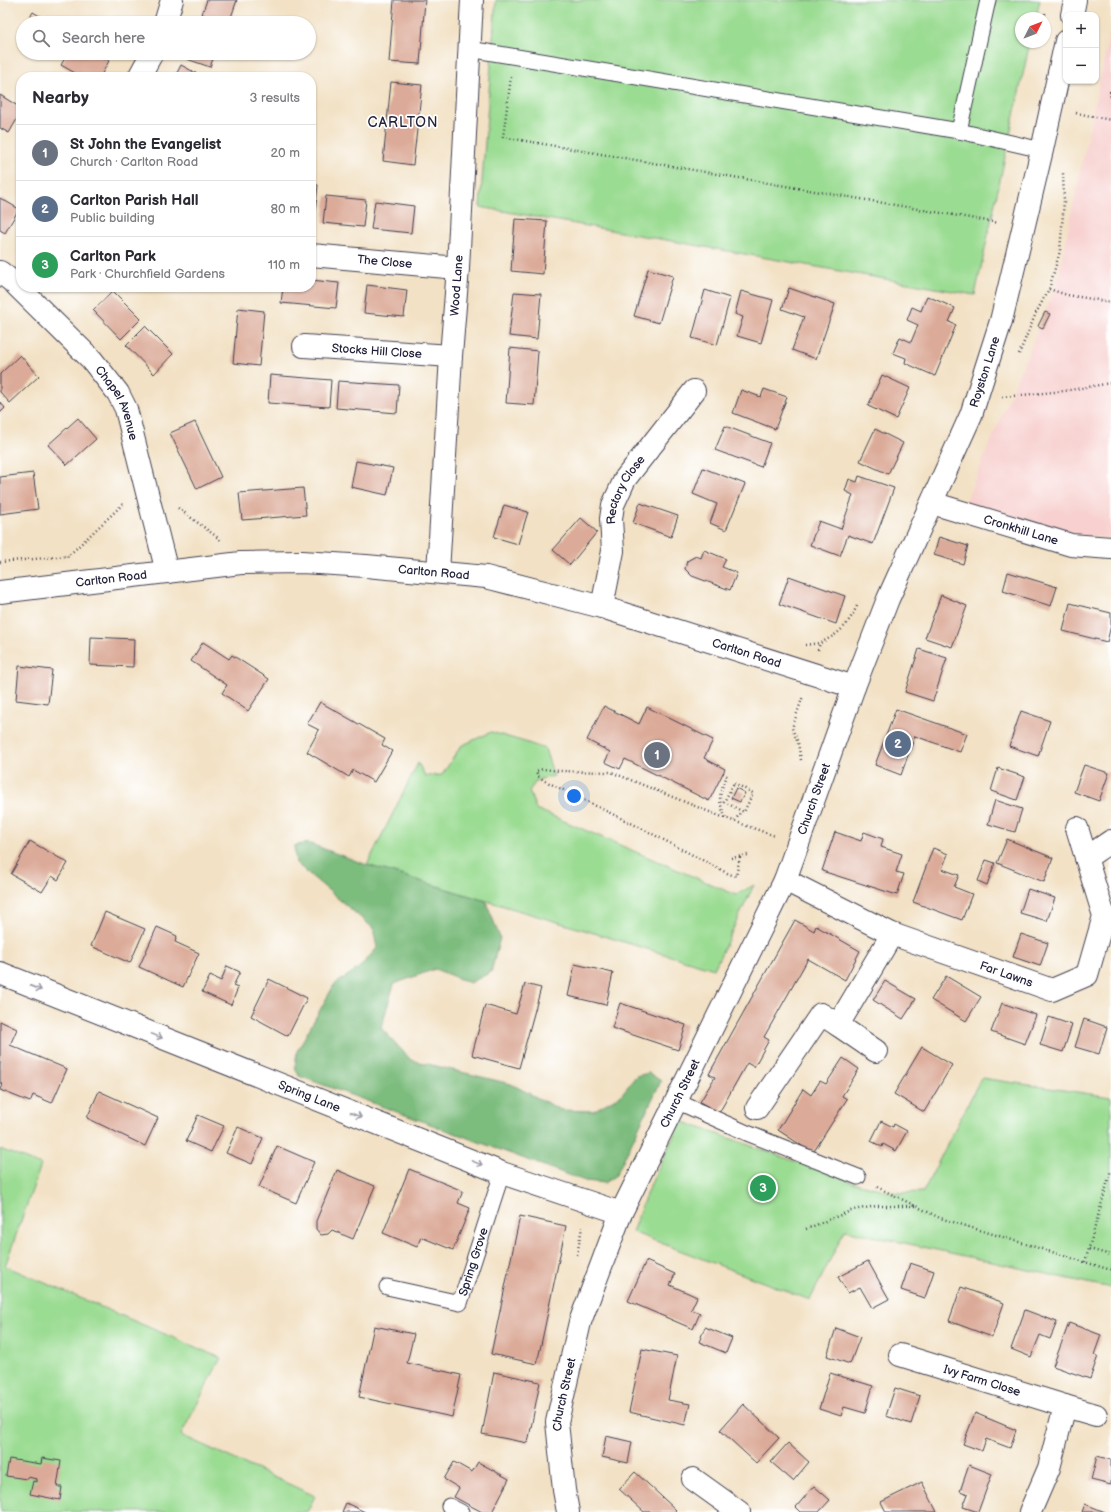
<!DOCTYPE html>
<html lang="en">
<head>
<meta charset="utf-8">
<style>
  body { margin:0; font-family:"Balsamiq Sans",sans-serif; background:#f7f7f7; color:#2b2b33 }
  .controls { position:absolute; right:12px; top:12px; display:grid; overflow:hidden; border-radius:8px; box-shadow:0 1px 3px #0004 }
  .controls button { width:36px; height:36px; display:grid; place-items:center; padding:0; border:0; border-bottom:1px solid #e1e1e2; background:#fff; color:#2b2b33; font:20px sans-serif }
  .compass { position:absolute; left:1015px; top:12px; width:36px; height:36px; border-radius:50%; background:#fff; box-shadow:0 1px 3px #0004; rotate:48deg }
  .you { position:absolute; left:574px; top:796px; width:14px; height:14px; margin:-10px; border:3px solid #fff; border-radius:50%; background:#1a73e8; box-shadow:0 0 0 6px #1a73e833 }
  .badge { display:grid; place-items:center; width:26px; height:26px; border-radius:50%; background:#b45309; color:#fff; font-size:13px; font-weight:700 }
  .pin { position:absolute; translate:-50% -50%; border:2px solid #fff; box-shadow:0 1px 4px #0006 }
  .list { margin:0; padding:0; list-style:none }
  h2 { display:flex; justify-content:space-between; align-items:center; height:52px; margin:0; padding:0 16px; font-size:17px }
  h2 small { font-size:13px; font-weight:400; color:#7c7c81 }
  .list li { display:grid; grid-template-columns:26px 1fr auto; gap:12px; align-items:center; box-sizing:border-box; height:56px; padding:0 16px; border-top:1px solid #e1e1e2 }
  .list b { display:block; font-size:15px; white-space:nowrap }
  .list p { margin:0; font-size:13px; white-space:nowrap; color:#7c7c81 }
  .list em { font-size:13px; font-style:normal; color:#7c7c81 }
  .icon { flex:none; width:22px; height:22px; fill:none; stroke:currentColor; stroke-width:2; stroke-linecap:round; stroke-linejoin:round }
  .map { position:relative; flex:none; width:1111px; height:1512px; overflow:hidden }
  .search { position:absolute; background:#fff; box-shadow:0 1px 3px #0004; left:16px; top:16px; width:300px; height:44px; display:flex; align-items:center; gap:10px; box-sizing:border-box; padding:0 14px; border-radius:22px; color:#7c7c81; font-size:15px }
  .panel { position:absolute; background:#fff; box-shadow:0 1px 3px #0004; left:16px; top:72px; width:300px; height:220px; border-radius:16px }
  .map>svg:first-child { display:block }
  .built { fill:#f7d0cf }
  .green { fill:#9bdc93; stroke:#5e7f67 }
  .forest { fill:#7cbc7d; stroke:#4f6f5c }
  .building { fill:#dbaa98 }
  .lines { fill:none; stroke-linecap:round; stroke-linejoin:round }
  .service-casing { stroke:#413f50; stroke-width:17 }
  .minor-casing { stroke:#413f50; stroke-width:24 }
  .tertiary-casing { stroke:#413f50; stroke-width:24 }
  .secondary-casing { stroke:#413f50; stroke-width:24 }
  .path { stroke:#413f50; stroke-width:2.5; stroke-dasharray:1 3; stroke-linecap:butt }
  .service { stroke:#fff; stroke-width:15 }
  .minor { stroke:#fff; stroke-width:22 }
  .tertiary { stroke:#fff; stroke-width:22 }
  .secondary { stroke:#fff; stroke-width:22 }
  .oneway { stroke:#9c9ca7 }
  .labels { text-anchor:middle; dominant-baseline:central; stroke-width:3.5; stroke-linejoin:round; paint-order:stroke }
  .street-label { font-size:12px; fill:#22223b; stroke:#fff }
  .quarter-label { font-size:14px; letter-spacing:1px; fill:#22223b; stroke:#fff }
</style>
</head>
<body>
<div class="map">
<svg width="1111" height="1512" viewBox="0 0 1111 1512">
  <rect width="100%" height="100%" fill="#fff"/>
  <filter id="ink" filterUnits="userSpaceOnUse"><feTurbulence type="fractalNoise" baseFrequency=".025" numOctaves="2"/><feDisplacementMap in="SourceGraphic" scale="8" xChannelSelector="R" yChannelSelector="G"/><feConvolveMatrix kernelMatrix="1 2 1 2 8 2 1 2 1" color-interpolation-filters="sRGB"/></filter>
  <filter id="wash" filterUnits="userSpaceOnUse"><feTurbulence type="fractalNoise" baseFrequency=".012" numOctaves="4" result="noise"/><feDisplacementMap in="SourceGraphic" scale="16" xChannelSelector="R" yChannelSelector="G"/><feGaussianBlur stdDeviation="0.9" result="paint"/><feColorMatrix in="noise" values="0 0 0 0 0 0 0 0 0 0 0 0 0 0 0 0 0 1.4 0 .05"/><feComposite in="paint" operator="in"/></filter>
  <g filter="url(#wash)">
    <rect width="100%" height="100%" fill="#f2e1c4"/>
    <!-- built -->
    <path class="built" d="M1111,26V538L1080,535L965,503L1056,286Z"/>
    <!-- green -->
    <path class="green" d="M496,0H1040L1036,18H1021V42H1030L975,295L480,207Z
      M491,732L525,742L545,749L554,776L537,780L529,791L536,809L736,895L754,885L714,969L367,865L418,763L425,776L442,775L461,746Z
      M981,1078L1111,1097V1288L845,1230L810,1300L632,1232L647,1192L681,1121L859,1184L897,1193L923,1192Z
      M0,1149L41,1165L5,1266L221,1358L181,1435L315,1496L307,1512H0Z"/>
    <!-- forest -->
    <path class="forest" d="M308,843L367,865L486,901L500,938L491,972L470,983L435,969L394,984L381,1028L411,1060L511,1084L561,1110L593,1111L621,1095L636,1076L649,1073L661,1081L616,1175L604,1183L585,1181L299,1076L295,1067L297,1051L334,985L360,967L377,948L373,928L296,863L294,846Z"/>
    <g id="blocks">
      <!-- building -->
      <path class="building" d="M207,0H237L229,23L202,14Z
        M394,0H425L420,64L389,62Z
        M33,12L51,23H27Z
        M68,53H95L109,61L100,77H82L61,65Z
        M186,53H215L210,67L184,58Z
        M181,65L203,77H175Z
        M391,82L422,85L413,165L383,161Z
        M0,95L21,108V112L9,133L0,128Z
        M311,184L318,185L315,213L311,212Z
        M326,196L366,200L363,227L323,223Z
        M0,198L19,209L5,233L0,230Z
        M375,201L414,206L411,233L371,229Z
        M515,219L547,221L543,274L511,271Z
        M648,269L673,276L659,323L634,316Z
        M311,280L339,283L336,308L281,303L283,287H311Z
        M367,285L407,290L404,317L364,313Z
        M789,288L835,304L816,359L792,350L804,317L782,309Z
        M705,290L730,298L717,345L692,338Z
        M113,291L141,319L121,339L93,310Z
        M741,291L773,300L761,343L737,336L743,317L735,314Z
        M514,292L541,294L537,339L509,336Z
        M927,296L955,308L949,322L956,325L935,376L905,363L906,358L893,353L900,337L911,342L918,325L907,320L912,307L921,311Z
        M238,308L264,311L259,366L233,363Z
        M1045,312L1050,314L1043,328L1038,326Z
        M145,326L173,354L154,374L126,345Z
        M510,348L538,351L534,405L506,403Z
        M20,355L39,376L10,403L0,392V374Z
        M270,375L331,380L329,407L268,403Z
        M882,375L910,388L896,419L868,406Z
        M338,381L399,385L397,413L336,408Z
        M764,389L787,397L775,429L733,413L741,390L761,397Z
        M0,402L5,408L0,413Z
        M78,418L96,439L67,465L48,445Z
        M195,422L221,477L197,489L170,433Z
        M725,426L770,443L761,467L715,450Z
        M875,429L903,443L888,474L860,461Z
        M356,461L393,468L387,495L351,487Z
        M703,468L745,484L726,530L710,523L717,504L693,494Z
        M33,473L38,509L0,514V477Z
        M859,476L894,488L873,544L848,535L840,556L810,545L819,521L841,529L853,495L845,491L849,479L857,482Z
        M303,488L306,515L242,520L239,493Z
        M640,503L678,516L671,537L633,523Z
        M504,505L528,512L518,544L494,537Z
        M581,518L597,532L570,565L553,550Z
        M939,537L968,546L963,564L934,555Z
        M704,550L726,559L722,567L737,573L730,590L692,576L685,569L687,561L696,556L701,558Z
        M1008,572L1057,587L1051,606L1003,591Z
        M789,576L845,596L836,624L779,604Z
        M941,595L967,606L952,647L925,638Z
        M1070,603L1111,613V625L1107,642L1063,631Z
        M91,637L134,639L133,667L90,665Z
        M203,642L229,659L232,655L269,679L248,711L222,693L227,685L191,661Z
        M919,649L947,658L933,701L905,692Z
        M19,666L52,670L48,704L16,700Z
        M320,702L385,739L382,745L392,751L374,782L353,770L349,777L307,752L319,730L307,724Z
        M604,706L639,724L647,707L713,740L704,758L725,769L709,801L625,759L620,769L605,762L610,752L587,740Z
        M896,709L967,734L960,752L915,736L901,775L875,765Z
        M1021,711L1050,721L1038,756L1009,746Z
        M1084,765L1109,773L1099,801L1074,792Z
        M998,768L1025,777L1017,800L991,791Z
        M736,788L745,793L740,802L731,798Z
        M995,800L1022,809L1015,832L988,824Z
        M835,832L861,841L864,832L883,839L881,847L902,854L896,872L904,874L897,895L822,871Z
        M1007,839L1053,858L1044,882L997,863Z
        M30,841L68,863L58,880L52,876L42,892L11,874Z
        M933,848L948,854L942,869L959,875L954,887L972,894L962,920L913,902Z
        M986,860L995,863L987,885L978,881Z
        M1028,889L1055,898L1047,921L1020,913Z
        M105,912L145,929L130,963L91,946Z
        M795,920L814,931L816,926L860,951L845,980L808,959L764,1037L769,1040L754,1067L747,1063L719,1113L700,1102L715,1077L709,1074Z
        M157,927L177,936L175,942L199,953L183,987L139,967Z
        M1021,934L1048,943L1040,966L1013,957Z
        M575,964L613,973L606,1005L568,996Z
        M227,966L240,972L233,986L238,988L231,1005L202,992L210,976L221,981Z
        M946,976L981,997L966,1021L931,1000Z
        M269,979L307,998L288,1036L251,1016Z
        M885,981L916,999L903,1019L873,1000Z
        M525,984L541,988L519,1068L472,1055L485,1005L516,1014Z
        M620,1003L686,1025L678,1050L612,1028Z
        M1002,1003L1036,1015L1025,1044L991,1032Z
        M1049,1017L1072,1025L1063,1052L1040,1045Z
        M1084,1019L1107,1027L1099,1054L1075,1047Z
        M0,1021L17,1029L10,1045L67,1069L52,1103L33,1095L30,1102L0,1090L2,1084L0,1083Z
        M922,1047L952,1065L924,1112L894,1094Z
        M843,1058L859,1069L842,1096L847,1099L813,1153L778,1130L803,1089L811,1095L820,1081L826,1084Z
        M99,1091L158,1118L145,1146L87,1118Z
        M198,1115L224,1126L211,1152L186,1141Z
        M881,1121L893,1127L894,1124L907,1131L896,1151L883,1144L882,1147L871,1141Z
        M238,1127L263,1138L252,1164L226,1153Z
        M277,1146L314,1162L296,1203L259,1187Z
        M409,1169L463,1191L458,1203L470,1208L453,1250L421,1237L417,1247L383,1233Z
        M337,1170L375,1186L353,1239L332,1230L328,1234L321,1235L316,1229V1221Z
        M520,1216L566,1226L537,1364L491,1354Z
        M646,1261L675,1274L670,1285L697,1297L691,1310L700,1313L693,1329L628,1301Z
        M868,1261L889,1299L872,1308L860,1287L848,1293L838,1277Z
        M910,1263L934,1271L925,1298L901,1290Z
        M961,1287L1004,1303L992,1337L949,1321Z
        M1025,1310L1057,1322L1050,1339L1040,1335L1031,1357L1011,1349Z
        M1069,1323L1101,1335L1094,1355L1098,1356L1090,1379L1053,1366Z
        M374,1326L414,1334L407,1363L461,1375L452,1417L359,1397Z
        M705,1327L732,1338L726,1353L699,1342Z
        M836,1328L860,1337L850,1364L827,1356Z
        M642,1349L677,1356L668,1400L690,1404L685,1425L629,1412Z
        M494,1372L540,1382L528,1443L482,1434Z
        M830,1373L873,1386L865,1413L844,1407L841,1416L819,1409Z
        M895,1388L920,1396L911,1424L886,1416Z
        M743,1404L779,1438L756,1463L720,1430Z
        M975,1413L1016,1430L1010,1448L986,1439L982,1451L963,1444Z
        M606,1436L632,1442L628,1463L602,1457Z
        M788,1443L809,1462L793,1481L771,1462Z
        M1097,1456L1111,1460V1485L1091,1480Z
        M42,1458L61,1461L57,1487H62L60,1500L30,1494L33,1481L37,1482V1479L27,1477V1479L6,1476L9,1459L41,1464Z
        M454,1462L472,1472L478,1462L509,1479L492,1512H482L454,1497L459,1488L444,1479Z
        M969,1465L992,1474L978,1512L963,1507L968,1494L960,1491Z
        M635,1472L676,1510L674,1512H644L619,1489Z
        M922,1482L937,1512H886L881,1502Z
        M814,1486L830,1500L819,1512H801L796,1507Z
        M346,1503L365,1512H342Z
        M1085,1504L1105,1512H1082Z"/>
    </g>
  </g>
  <g filter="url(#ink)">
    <use href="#blocks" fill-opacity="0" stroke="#413f50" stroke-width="1"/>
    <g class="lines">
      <!-- service casing -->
      <g class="service-casing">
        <g id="service">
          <path d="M469,49L959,131L988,0"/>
          <path d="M959,131L1042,150"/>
          <path d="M676,1101L747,1133L858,1177"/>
          <path id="s1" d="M387,1287L460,1303L502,1173"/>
          <path d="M449,1506L461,1512"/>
        </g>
      </g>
      <!-- minor casing -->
      <g class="minor-casing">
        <g id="minor">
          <path d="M165,23L172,0"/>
          <path d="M139,77L152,53"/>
          <path id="s2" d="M311,255L458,268"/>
          <path id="s3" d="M0,272L13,282L92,360L118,393L126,409L167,572"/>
          <path id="s4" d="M304,346L451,356"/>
          <path id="s5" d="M932,503L1071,545L1111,548"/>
          <path id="s6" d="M438,572L451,356L458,268L472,0"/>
          <path id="s7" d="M602,607L613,551L611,519L613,505L625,479L694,391"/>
          <path d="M1086,858L1111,841"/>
          <path id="s8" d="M785,880L892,934L1052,990L1087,975L1104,916L1077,828"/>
          <path id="s9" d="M0,973L502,1173L621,1213"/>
          <path d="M838,1025L876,1051"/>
          <path d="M757,1108L821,1014L838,1025L892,934"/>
          <path id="s10" d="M900,1355L1065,1406L1049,1468L1030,1512"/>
          <path d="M1065,1406L1096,1415"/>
          <path d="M693,1479L739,1512"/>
        </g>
      </g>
      <!-- tertiary casing -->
      <g class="tertiary-casing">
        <g id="tertiary">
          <path id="s11" d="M568,1512L564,1490L557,1422L580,1322L621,1213L785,880L854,687"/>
        </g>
      </g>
      <!-- secondary casing -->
      <g class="secondary-casing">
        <g id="secondary">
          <path d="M1072,15L1075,0"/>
          <path id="s12" d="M0,592L241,563L302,562L366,566L486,577L602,607L854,687L888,599L971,415L1001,321L1042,150L1066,41"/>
        </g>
      </g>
      <!-- path -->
      <path class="path" d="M1044,18L1046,11
        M511,77L503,137L999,223
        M1111,97L1110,90L1111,97
        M1076,113L1111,120
        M1049,289L1067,295L1111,302
        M1019,354L1036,313L1049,289L1060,251L1064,201L1063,173
        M1002,397L1064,391L1111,383
        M178,508L221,540
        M67,557L124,503
        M0,562L68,556L71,558
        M805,645L820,643
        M818,650L820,643C841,633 847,626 857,606
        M801,760L798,743L792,728L803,696
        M723,773L727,776C719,794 717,800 726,818
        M734,783L753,793L744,812L724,802Z
        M735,821L741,811
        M740,857L736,876L729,874L641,828L545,781L538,776L536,771L543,769L559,771L611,772L717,815L775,836
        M731,858L748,855
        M877,1187L940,1218L1111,1270
        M806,1229L853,1210L877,1206H915
        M1089,1249L1111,1255
        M577,1255L582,1227
        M1085,1262L1111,1170"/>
      <!-- service -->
      <use href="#service" class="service"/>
      <!-- minor -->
      <use href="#minor" class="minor"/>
      <!-- tertiary -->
      <use href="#tertiary" class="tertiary"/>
      <!-- secondary -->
      <use href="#secondary" class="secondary"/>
    </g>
    <!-- one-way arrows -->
    <defs><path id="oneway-shaft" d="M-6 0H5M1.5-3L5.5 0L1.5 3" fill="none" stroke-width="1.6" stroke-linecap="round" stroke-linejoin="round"/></defs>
    <g class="oneway">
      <use href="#oneway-shaft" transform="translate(36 988) rotate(22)"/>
      <use href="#oneway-shaft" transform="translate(157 1036) rotate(22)"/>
      <use href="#oneway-shaft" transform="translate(356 1115) rotate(22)"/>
      <use href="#oneway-shaft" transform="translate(477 1163) rotate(22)"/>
    </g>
  </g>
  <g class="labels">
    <!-- street labels -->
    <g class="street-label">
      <text stroke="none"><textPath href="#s2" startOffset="74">The Close</textPath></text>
      <text stroke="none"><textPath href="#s6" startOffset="287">Wood Lane</textPath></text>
      <text stroke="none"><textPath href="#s4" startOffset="73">Stocks Hill Close</textPath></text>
      <text stroke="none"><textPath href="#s12" startOffset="1214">Royston Lane</textPath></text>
      <text stroke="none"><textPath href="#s3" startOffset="178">Chapel Avenue</textPath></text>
      <text stroke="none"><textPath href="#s7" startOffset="122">Rectory Close</textPath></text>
      <text stroke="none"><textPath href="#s5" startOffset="93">Cronkhill Lane</textPath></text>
      <text stroke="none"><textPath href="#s12" startOffset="436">Carlton Road</textPath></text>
      <text stroke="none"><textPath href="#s12" startOffset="112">Carlton Road</textPath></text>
      <text stroke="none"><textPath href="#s12" startOffset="760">Carlton Road</textPath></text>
      <text stroke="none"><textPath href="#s11" startOffset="767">Church Street</textPath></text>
      <text stroke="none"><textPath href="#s8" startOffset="241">Far Lawns</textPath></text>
      <text stroke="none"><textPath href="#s11" startOffset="443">Church Street</textPath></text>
      <text stroke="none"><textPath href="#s9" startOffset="333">Spring Lane</textPath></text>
      <text stroke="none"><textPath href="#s1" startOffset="118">Spring Grove</textPath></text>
      <text stroke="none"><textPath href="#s10" startOffset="86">Ivy Farm Close</textPath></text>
      <text stroke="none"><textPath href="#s11" startOffset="119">Church Street</textPath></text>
    </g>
    <!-- quarter labels -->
    <g class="quarter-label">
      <text x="403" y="122">CARLTON</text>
    </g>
  </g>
</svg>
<div class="controls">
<button>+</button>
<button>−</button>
</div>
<svg class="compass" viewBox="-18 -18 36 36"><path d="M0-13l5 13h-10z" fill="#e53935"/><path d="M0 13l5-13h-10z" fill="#7c7c81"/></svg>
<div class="you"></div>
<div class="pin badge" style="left:657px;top:755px;background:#6b7280">1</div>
<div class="pin badge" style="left:898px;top:744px;background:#5c6f8a">2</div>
<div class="pin badge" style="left:763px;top:1188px;background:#2e9e5b">3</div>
<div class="search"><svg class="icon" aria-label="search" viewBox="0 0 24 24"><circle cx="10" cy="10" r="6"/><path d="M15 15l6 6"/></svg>Search here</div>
<section class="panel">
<h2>Nearby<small>3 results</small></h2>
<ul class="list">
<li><span class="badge" style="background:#6b7280">1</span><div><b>St John the Evangelist</b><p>Church · Carlton Road</p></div><em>20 m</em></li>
<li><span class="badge" style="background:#5c6f8a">2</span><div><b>Carlton Parish Hall</b><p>Public building</p></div><em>80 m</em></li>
<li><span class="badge" style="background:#2e9e5b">3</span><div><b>Carlton Park</b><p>Park · Churchfield Gardens</p></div><em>110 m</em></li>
</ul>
</section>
</div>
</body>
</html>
